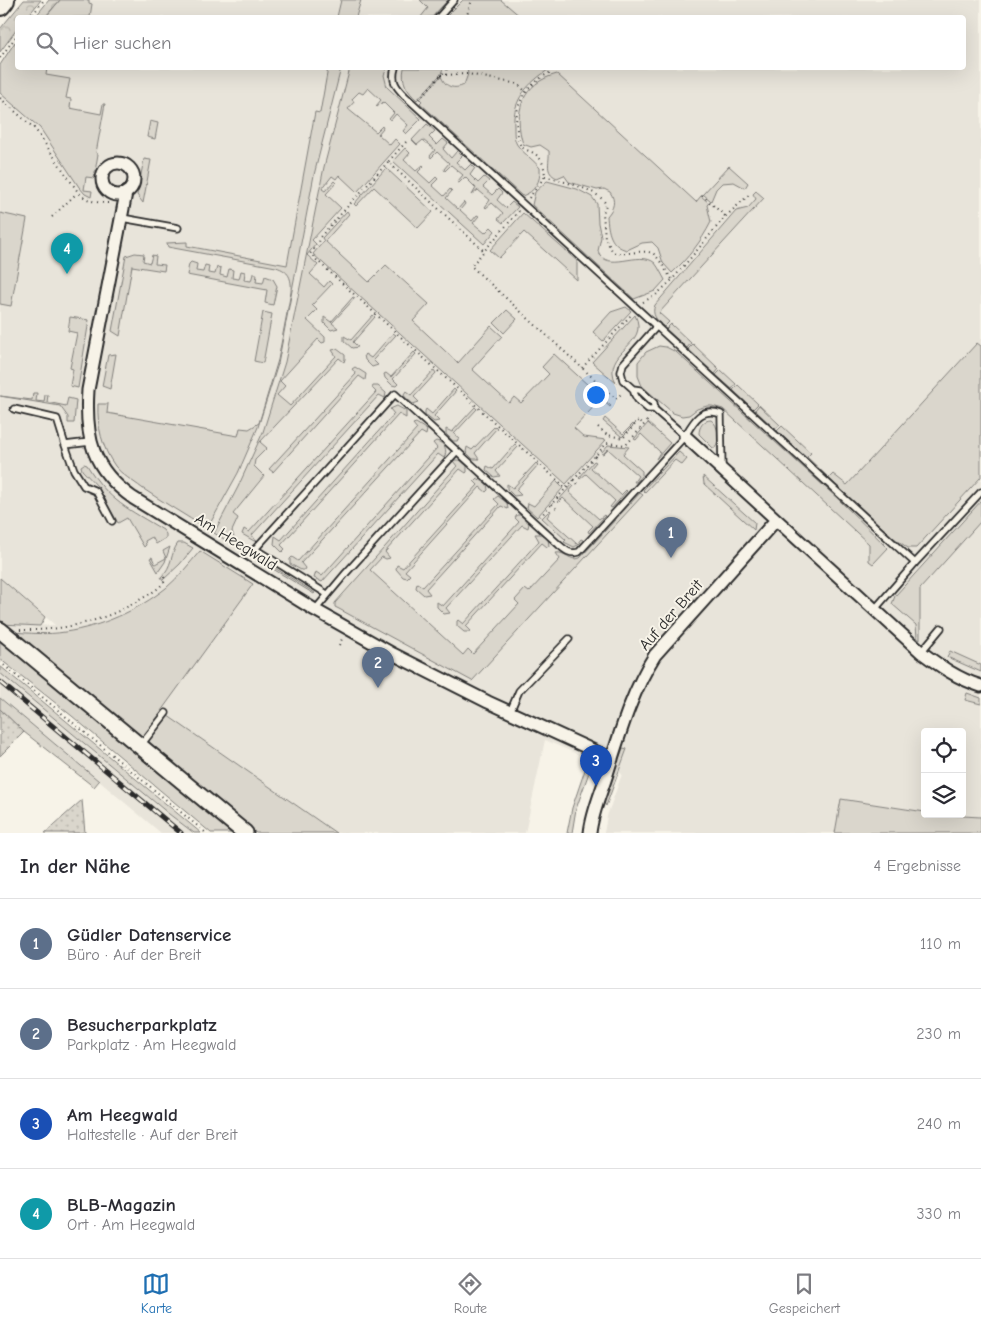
<!DOCTYPE html>
<html lang="de">
<head>
<meta charset="utf-8">
<style>
  body { margin:0; font-family:"Comic Neue",sans-serif; background:#f7f7f7; color:#2b2b33 }
  .controls { position:absolute; right:15px; bottom:15px; display:grid; overflow:hidden; border-radius:5px; box-shadow:0 5px 20px #0002 }
  .controls button { width:45px; height:45px; display:grid; place-items:center; padding:0; border:0; border-bottom:1px solid #e1e1e2; background:#fff; color:#2b2b33; font:25px sans-serif }
  .you { position:absolute; left:595px; top:394px; width:18px; height:18px; margin:-12px; border:4px solid #fff; border-radius:50%; background:#1a73e8; box-shadow:0 0 0 8px #1a73e833 }
  .badge { display:grid; place-items:center; width:32px; height:32px; border-radius:50%; background:#1f6fb2; color:#fff; font-size:16px; font-weight:700 }
  .pin { position:absolute; translate:-50% -41px; filter:drop-shadow(0 1px 2px #0008) }
  .pin::after { content:''; position:absolute; top:26px; width:18px; height:15px; background:inherit; clip-path:polygon(0 0,100% 0,50% 100%) }
  .list { margin:0; padding:0; list-style:none }
  h2 { display:flex; justify-content:space-between; align-items:center; height:65px; margin:0; padding:0 20px; font-size:21px }
  h2 small { font-size:16px; font-weight:400; color:#7c7c81 }
  .list li { display:grid; grid-template-columns:32px 1fr auto; gap:15px; align-items:center; box-sizing:border-box; height:90px; padding:0 20px; border-top:1px solid #e1e1e2 }
  .list b { display:block; font-size:19px; white-space:nowrap }
  .list p { margin:0; font-size:16px; white-space:nowrap; color:#7c7c81 }
  .list em { font-size:16px; font-style:normal; color:#7c7c81 }
  .icon { flex:none; width:28px; height:28px; fill:none; stroke:currentColor; stroke-width:2; stroke-linecap:round; stroke-linejoin:round }
  .map { position:relative; flex:none; width:981px; height:833px; overflow:hidden }
  .search { position:absolute; background:#fff; box-shadow:0 5px 20px #0002; left:15px; right:15px; top:15px; height:55px; display:flex; align-items:center; gap:12px; box-sizing:border-box; padding:0 18px; border-radius:5px; color:#7c7c81; font-size:19px }
  .sheet { height:425px; background:#fff }
  nav { display:flex; justify-content:space-around; align-items:center; box-sizing:border-box; height:70px; border-top:1px solid #e1e1e2; background:#fff; font-size:14px; color:#7c7c81 }
  nav a { display:grid; justify-items:center; gap:2px }
  nav .on { color:#1f6fb2 }
  .map>svg:first-child { display:block }
  .built { fill:#e8e4da }
  .grass { fill:#dad6cc; stroke:#82807c }
  .forest { fill:url(#forest-crowns); stroke:#82807c }
  .garden { fill:url(#garden-dots); stroke:#82807c }
  .lines { fill:none; stroke-linecap:round; stroke-linejoin:round }
  .lane-casing { stroke:#2b2b2b; stroke-width:9 }
  .street-casing { stroke:#2b2b2b; stroke-width:15 }
  .secondary-casing { stroke:#2b2b2b; stroke-width:19 }
  .highway-casing { stroke:#2b2b2b; stroke-width:24 }
  .path { stroke:#2b2b2b; stroke-width:2; stroke-dasharray:1 4; stroke-linecap:butt }
  .lane { stroke:#f7f3e8; stroke-width:5.5 }
  .street { stroke:#f7f3e8; stroke-width:11 }
  .secondary { stroke:#f7f3e8; stroke-width:15 }
  .highway { stroke:#f7f3e8; stroke-width:20 }
  .rail-casing { stroke:#2b2b2b; stroke-width:5 }
  .rail { stroke:#f7f3e8; stroke-width:3; stroke-dasharray:9; stroke-linecap:butt }
  .labels { text-anchor:middle; dominant-baseline:central; stroke-width:4; stroke-linejoin:round; paint-order:stroke }
  .street-label { font-size:16px; fill:#2b2b2b; stroke:#f7f3e8 }
</style>
</head>
<body>
<div class="map">
<svg width="981" height="833" viewBox="0 0 981 833">
  <defs>
    <pattern id="forest-crowns" width="20" height="18" patternUnits="userSpaceOnUse" patternTransform="scale(1.25)"><rect width="20" height="18" fill="#dad6cc"/><path d="M2 6a3 3 0 1 1 6 0M12 15a3 3 0 1 1 6 0" fill="none" stroke="#bbb8af"/></pattern>
    <pattern id="garden-dots" width="8" height="8" patternUnits="userSpaceOnUse" patternTransform="scale(1.25)"><rect width="8" height="8" fill="#dad6cc"/><path d="M2 2h.1M6 6h.1" fill="none" stroke="#bbb8af" stroke-width="1.8" stroke-linecap="round"/></pattern>
  </defs>
  <rect width="100%" height="100%" fill="#f7f3e8"/>
  <filter id="ink" filterUnits="userSpaceOnUse"><feTurbulence type="fractalNoise" baseFrequency=".02" numOctaves="2"/><feDisplacementMap in="SourceGraphic" scale="10" xChannelSelector="R" yChannelSelector="G"/><feConvolveMatrix kernelMatrix="1 2 1 2 8 2 1 2 1" color-interpolation-filters="sRGB"/></filter>
  <g filter="url(#ink)">
    <!-- built -->
    <path class="built" d="M60,0H981V817L938,814H962V732H925V812L842,799L835,833H604L607,816L622,774L545,740L525,833H336L161,711L61,632L41,634L11,632L2,624L29,626L55,625L0,578V77L18,68H964V18L45,17Z
      M0,673L169,814L194,833H161L0,698Z"/>
    <!-- grass -->
    <path class="grass" d="M60,0H89V3L92,4L90,17L45,18Z
      M341,0H361L356,17H337Z
      M420,0H448L432,17L420,18L428,8Z
      M463,0H501L521,17H446Z
      M15,42L17,47L18,68H47L46,75L70,79L66,98L71,99L70,108L101,114L103,104H105L96,153L98,154L94,178L86,177L84,190L92,191L91,197L85,194L79,187L40,128L0,93V65Z
      M328,68H341L314,175L278,364L258,427L238,473L207,529C185,515 163,502 142,488C133,481 122,475 115,466C102,448 97,426 98,404H108L107,413L238,436L240,428L249,429L259,423L278,360L291,292C292,278 289,271 276,267L168,247L167,243L187,242V246L287,265L315,112L320,113Z
      M350,68H387L384,75L387,87L421,119L406,134L403,131L408,125L396,114L391,120L389,119L394,113L383,102L377,107L376,106L381,100L368,88L363,94L359,92L352,99L354,102L348,109L376,132L382,126L383,128L378,134L390,145L395,139L400,144L357,192L339,175L336,179L332,176L322,189L325,191L334,181L336,183L326,194L341,208L312,240L316,244L307,255L318,265L310,274L324,287L329,281L332,284L312,305L317,310L307,320L325,337V342L322,343L318,339L280,381L285,386L277,395L290,406L336,356L332,350L337,349L345,355V359L344,362L339,358L260,442L267,448L255,460L254,466L264,476L233,514L238,518L232,531L236,544L315,593L314,594L214,533L238,487L263,432L285,362L324,167Z
      M404,68H443L441,74L417,100C407,91 401,82 404,68Z
      M467,68H551C528,83 512,99 514,127C514,134 514,141 518,146C524,154 534,160 540,168C541,181 535,192 522,196L420,103L422,101L420,99L441,76C445,87 454,90 464,85L468,74Z
      M557,74L696,202L701,196L709,203L707,205L711,222C701,242 688,258 672,273L663,263L658,248L652,242L642,243L627,250C610,246 608,231 607,216C614,208 616,201 610,192L604,189L597,190L569,182L564,175L557,178C544,172 550,163 549,151L540,145L531,147L523,144C513,112 522,83 557,74Z
      M150,121L158,123L155,139L147,137Z
      M427,124L435,131L429,137L437,145L443,139L448,143L443,149L451,158L457,151L462,156L456,162L465,170L471,164L475,168L470,175L478,183L484,177L489,181L483,187L492,195L498,189L502,193L497,200L506,208L512,202L518,207L503,223L498,219L503,213L492,203L486,208L485,207L490,200L478,190L472,195L476,188L465,177L459,183L457,182L463,175L451,165L445,171L444,169L449,163L437,152L431,158L430,156L435,150L423,140L417,145L412,140Z
      M405,148L410,153L404,160L416,171L423,165L424,166L418,172L430,183L436,177L438,179L432,185L444,196L450,189L452,191L446,198L458,209L464,202L465,204L460,210L472,221L477,215L479,216L473,223L485,233L491,227L495,231L484,244L393,161Z
      M144,159L151,160L143,203L137,195Z
      M729,166L748,183L745,188L734,182L722,183L716,189L711,201L703,194Z
      M386,168L433,212L418,228L374,187L356,206L354,204Z
      M547,181L577,189L592,197L597,204L598,223L601,237L598,251C607,274 639,249 655,263C659,268 662,275 665,280L655,291L634,299L532,205L535,192Z
      M756,191L764,198L659,313L669,322L664,327C657,320 651,315 655,305L736,211L748,208L756,199L753,194Z
      M347,211L349,214L325,241L369,282L386,265L429,304L413,321L458,363L491,326L502,336L472,369L509,403L514,397L521,403L549,374L542,367L554,354L611,406L610,407L601,399L574,428L584,437L606,440L566,484L313,254L324,241L322,238Z
      M0,213L27,219L11,306L0,304Z
      M523,213L577,261V280L524,232L499,258L490,250Z
      M135,253L144,254L143,261L150,263L152,255L156,256L155,264L165,265L164,271L132,266L120,336L112,331L126,256Z
      M191,262L197,264L196,271L203,272L205,265L209,266L208,273L215,274L217,267L221,268L220,275L227,277L229,269L233,270L232,278L239,279L241,271L245,272L244,280L251,281L253,274H257L256,282L263,283L265,276L273,279L277,286L273,305L265,303L267,290L187,275L189,264Z
      M353,297L355,298L332,323L338,328L331,330L324,323V317L331,322Z
      M626,307L631,311L603,341L593,332L611,312Z
      M507,310L517,319L504,333L494,323Z
      M263,312L272,314L263,363L254,361Z
      M373,315L375,317L353,342L358,347L352,348L344,341V336L351,340Z
      M635,315C651,346 600,350 616,383L592,362Z
      M70,317L89,320L78,388L70,386L73,369L70,368L77,333L68,331Z
      M671,324L691,343L687,348L666,329Z
      M393,333L396,335L373,360L378,365L372,367L365,360L364,355L365,354L371,358Z
      M977,343L981,346V477L916,548H908L894,538L777,431L782,426L811,453L807,457L829,478L833,474L847,485Z
      M693,344L719,369L715,374L688,349Z
      M659,346L666,347L676,352L837,498L888,548L873,564L869,561V544L723,409L712,406H707L697,409L689,415L682,416L673,413L642,386L638,376V362L646,352Z
      M414,352L416,354L393,379L398,384L396,386L392,385L385,378L384,374L386,373L391,377Z
      M116,354L110,389L102,386L108,355Z
      M355,367L366,374L365,380L359,376L273,472L269,469L356,374L352,369Z
      M434,370L436,373L414,397L419,402L413,404L405,397L404,394L406,391L411,395Z
      M721,370L736,384L732,389L716,375Z
      M738,385L758,404L753,409L733,390Z
      M373,386H378L386,393L385,398L379,395L252,535L256,541H254L242,534L244,529L249,532L376,392L372,388Z
      M454,389L456,391L434,416L439,421L434,422L425,415V411L426,409L432,414Z
      M33,393H37L36,401L44,402L45,395H48L47,402L66,406L68,398L76,400L74,423H68V417L60,406L0,396L32,400Z
      M759,405L780,425L775,429L755,410Z
      M397,406L406,411V418L399,414L281,545L285,549L282,552L274,544L275,536L281,540L394,414L390,409Z
      M475,407L477,409L454,434L460,439L457,441H453L446,434V429L452,432Z
      M605,418L623,434L635,422L636,423L622,437L603,421Z
      M711,420C719,425 720,441 715,448H713L699,434C699,427 703,420 711,420Z
      M416,423L427,430L426,435L421,432L301,563L305,568L304,570H301L290,564V559L292,557L298,561L417,429L413,424Z
      M648,423L670,443L656,459L660,452L641,434L636,440L634,439Z
      M495,426L497,428L475,453L479,459H473L466,452L467,447L472,450Z
      M436,441C445,443 448,450 444,458L438,454L322,582L314,578L316,572L322,576L437,448L433,443Z
      M515,444L518,447L496,471L500,476L494,477L486,470L487,466L493,469Z
      M608,445L629,447L623,454L642,471V475L636,482H634L638,476L608,449L603,454L601,453Z
      M679,452L687,459L682,465L675,460L645,492L643,490Z
      M455,460H460L467,466V472L466,473L460,469L385,552L390,558L386,559L382,557L370,570L463,655L468,649L473,654L519,604L515,600L525,589L529,592L560,559L556,553C565,551 570,562 580,558L640,493L643,495L472,681L339,609L335,607V603L457,466L453,461Z
      M594,461L596,462L591,468L621,495L626,490L627,491L612,508L610,507L615,501L586,474L580,479L579,478Z
      M536,463L538,465L516,490L521,495L514,496L507,489V484L513,488Z
      M84,464L87,465C109,502 129,509 163,530L166,534V538L156,544L152,537L145,541L146,545L144,547L127,518L118,523L98,487L82,470L81,466Z
      M703,476L755,523L754,530L704,484Z
      M477,478L487,484L488,490L486,492L480,487L405,571L410,575L407,578L403,577L396,569L397,565L403,568L478,485L474,481Z
      M556,481L563,488L537,517L527,508L528,503L534,506Z
      M572,485L574,486L569,492L599,519L604,515L605,516L589,533L588,531L593,526L563,498L558,503L557,502Z
      M498,496L507,503L508,509L501,506L426,589L430,594L424,595L416,588L417,583L423,587L499,504L494,499Z
      M981,501V521L920,589V640L917,638L916,625L892,604L895,596Z
      M550,510L551,511L547,517L577,544L581,539L583,540L578,545L574,547L564,542L566,540L542,518Z
      M517,515H520L529,523L528,528L522,525L446,608L450,613L444,614L437,607V602L443,606L519,522L515,518Z
      M535,534H541L548,539L549,546L547,547L542,543L466,626L471,631L469,632H464L457,626V621L458,620L463,624L539,541Z
      M178,543H184L193,548L180,564L163,580L161,577C173,566 170,554 178,543Z
      M170,547L165,562L158,572L150,558L152,557L155,564L166,558L163,551Z
      M200,551L253,584L161,711L336,833H256L221,806L11,632C29,633 47,635 65,632C101,627 138,610 166,588C179,577 189,564 200,551Z
      M0,578L45,617L40,626L2,624L0,622Z
      M0,637L237,833H211L72,716L0,659Z
      M950,651L981,665V672L947,657Z
      M0,666L201,833H194L169,814L0,673Z
      M967,693L981,698V704L965,700Z
      M0,698L99,781L94,787L24,732L0,709Z
      M623,748L627,749L606,806L603,801Z
      M589,758L592,761V764L576,809L572,833H567L572,808Z
      M841,799L925,812V814L981,817V833H835Z"/>
    <!-- forest -->
    <path class="forest" d="M24,0H41L27,17L18,18L17,29L0,52V29Z
      M49,0H60L45,17H35Z"/>
    <!-- garden -->
    <path class="garden" d="M0,709L24,732L0,756Z
      M82,800L85,833H45Z"/>
    <g class="lines">
      <!-- lane casing -->
      <g class="lane-casing">
        <path id="lane" d="M438,18L454,0
          M395,68C391,81 396,87 405,96L915,563L981,492
          M122,218L178,228
          M657,326L623,364L621,372L623,380L633,389L640,390L654,403V409L685,436
          M633,389C635,399 640,402 648,409H654
          M14,409L57,419L65,445L90,442
          M65,445L74,470L84,486L96,491L112,521
          M327,594L255,549L395,394L557,543C564,549 569,555 579,552L685,436C693,422 701,406 721,414L722,469
          M875,609L915,563
          M315,610L346,573L457,451
          M921,652L941,628
          M510,712L519,691L569,639
          M141,745L166,713"/>
      </g>
      <!-- street casing -->
      <g class="street-casing">
        <path id="street" d="M102 179a16 16 0 1 1 32 0a16 16 0 1 1-32 0Z
          M126,193L88,390C85,438 92,469 133,498L315,610L393,654L488,702L612,759
          M685,436L921,652C940,666 958,679 981,686
          M590,833C592,813 601,793 607,774C620,733 632,691 655,655L776,520"/>
      </g>
      <!-- secondary casing -->
      <g class="secondary-casing">
        <path id="secondary" d="M0,630L245,833"/>
      </g>
      <!-- highway casing -->
      <g class="highway-casing">
        <path id="highway" d="M0,5L4,0"/>
      </g>
      <!-- path -->
      <path class="path" d="M30,18L44,0
        M466,18L472,0
        M0,58L18,34
        M441,75L468,74L518,84L526,92
        M0,98L35,129L78,192C87,201 96,203 109,203L113,199
        M419,99L448,68
        M406,142L388,162L484,251
        M388,162L320,237L319,243L310,254L566,488
        M545,176C562,182 600,189 606,205L603,213L605,238L613,252C627,257 647,246 656,256C662,263 666,272 672,279
        M702,195L725,216
        M529,198L545,176C544,164 542,157 530,151C529,151 524,149 523,148C518,144 518,135 517,130C514,109 521,94 537,81C543,75 551,73 556,68
        M519,211L471,266L616,399L623,392
        M52,217L77,193
        M643,302L656,295L672,280L725,217L751,193
        M582,368L631,315
        M598,427L607,435L623,438L639,420L644,425
        M595,456L599,459
        M573,480L579,485
        M552,504L556,508
        M540,517L607,443L626,445L650,418
        M20,630C62,631 104,622 141,599C150,594 159,589 165,581L163,573
        M339,645L342,639
        M0,662L206,833"/>
      <!-- lane -->
      <use href="#lane" class="lane"/>
      <!-- street -->
      <use href="#street" class="street"/>
      <!-- secondary -->
      <use href="#secondary" class="secondary"/>
      <!-- highway -->
      <use href="#highway" class="highway"/>
      <!-- rail casing -->
      <g class="rail-casing">
        <path id="rail" d="M0,682L181,833"/>
      </g>
      <!-- rail -->
      <use href="#rail" class="rail"/>
    </g>
  </g>
  <g class="labels">
    <!-- street labels -->
    <g class="street-label">
      <text transform="translate(236 542) rotate(32)">Am Heegwald</text>
      <text transform="translate(671 615) rotate(-49)">Auf der Breit</text>
    </g>
  </g>
</svg>
<div class="controls">
<button><svg class="icon" aria-label="locate" viewBox="0 0 24 24"><circle cx="12" cy="12" r="6"/><path d="M12 2v4M12 18v4M2 12h4M18 12h4"/></svg></button>
<button><svg class="icon" aria-label="layers" viewBox="0 0 24 24"><path d="M12 4l9 5-9 5-9-5zM3 14l9 5 9-5"/></svg></button>
</div>
<div class="you"></div>
<div class="pin badge" style="left:671px;top:558px;background:#5c6f8a">1</div>
<div class="pin badge" style="left:378px;top:688px;background:#5c6f8a">2</div>
<div class="pin badge" style="left:596px;top:786px;background:#1a4fb4">3</div>
<div class="pin badge" style="left:67px;top:274px;background:#0f9aa8">4</div>
<div class="search"><svg class="icon" aria-label="search" viewBox="0 0 24 24"><circle cx="10" cy="10" r="6"/><path d="M15 15l6 6"/></svg>Hier suchen</div>
</div>
<section class="sheet">
<h2>In der Nähe<small>4 Ergebnisse</small></h2>
<ul class="list">
<li><span class="badge" style="background:#5c6f8a">1</span><div><b>Güdler Datenservice</b><p>Büro · Auf der Breit</p></div><em>110 m</em></li>
<li><span class="badge" style="background:#5c6f8a">2</span><div><b>Besucherparkplatz</b><p>Parkplatz · Am Heegwald</p></div><em>230 m</em></li>
<li><span class="badge" style="background:#1a4fb4">3</span><div><b>Am Heegwald</b><p>Haltestelle · Auf der Breit</p></div><em>240 m</em></li>
<li><span class="badge" style="background:#0f9aa8">4</span><div><b>BLB-Magazin</b><p>Ort · Am Heegwald</p></div><em>330 m</em></li>
</ul>
</section>
<nav>
<a class="on"><svg class="icon" aria-label="map" viewBox="0 0 24 24"><path d="M3 6l6-2 6 2 6-2v14l-6 2-6-2-6 2zM9 4v14M15 6v14"/></svg>Karte</a>
<a><svg class="icon" aria-label="directions" viewBox="0 0 24 24"><path d="M12 3l9 9-9 9-9-9zM9 14v-3h6M13 9l2 2-2 2"/></svg>Route</a>
<a><svg class="icon" aria-label="saved" viewBox="0 0 24 24"><path d="M7 4h10v16l-5-4-5 4z"/></svg>Gespeichert</a>
</nav>
</body>
</html>
